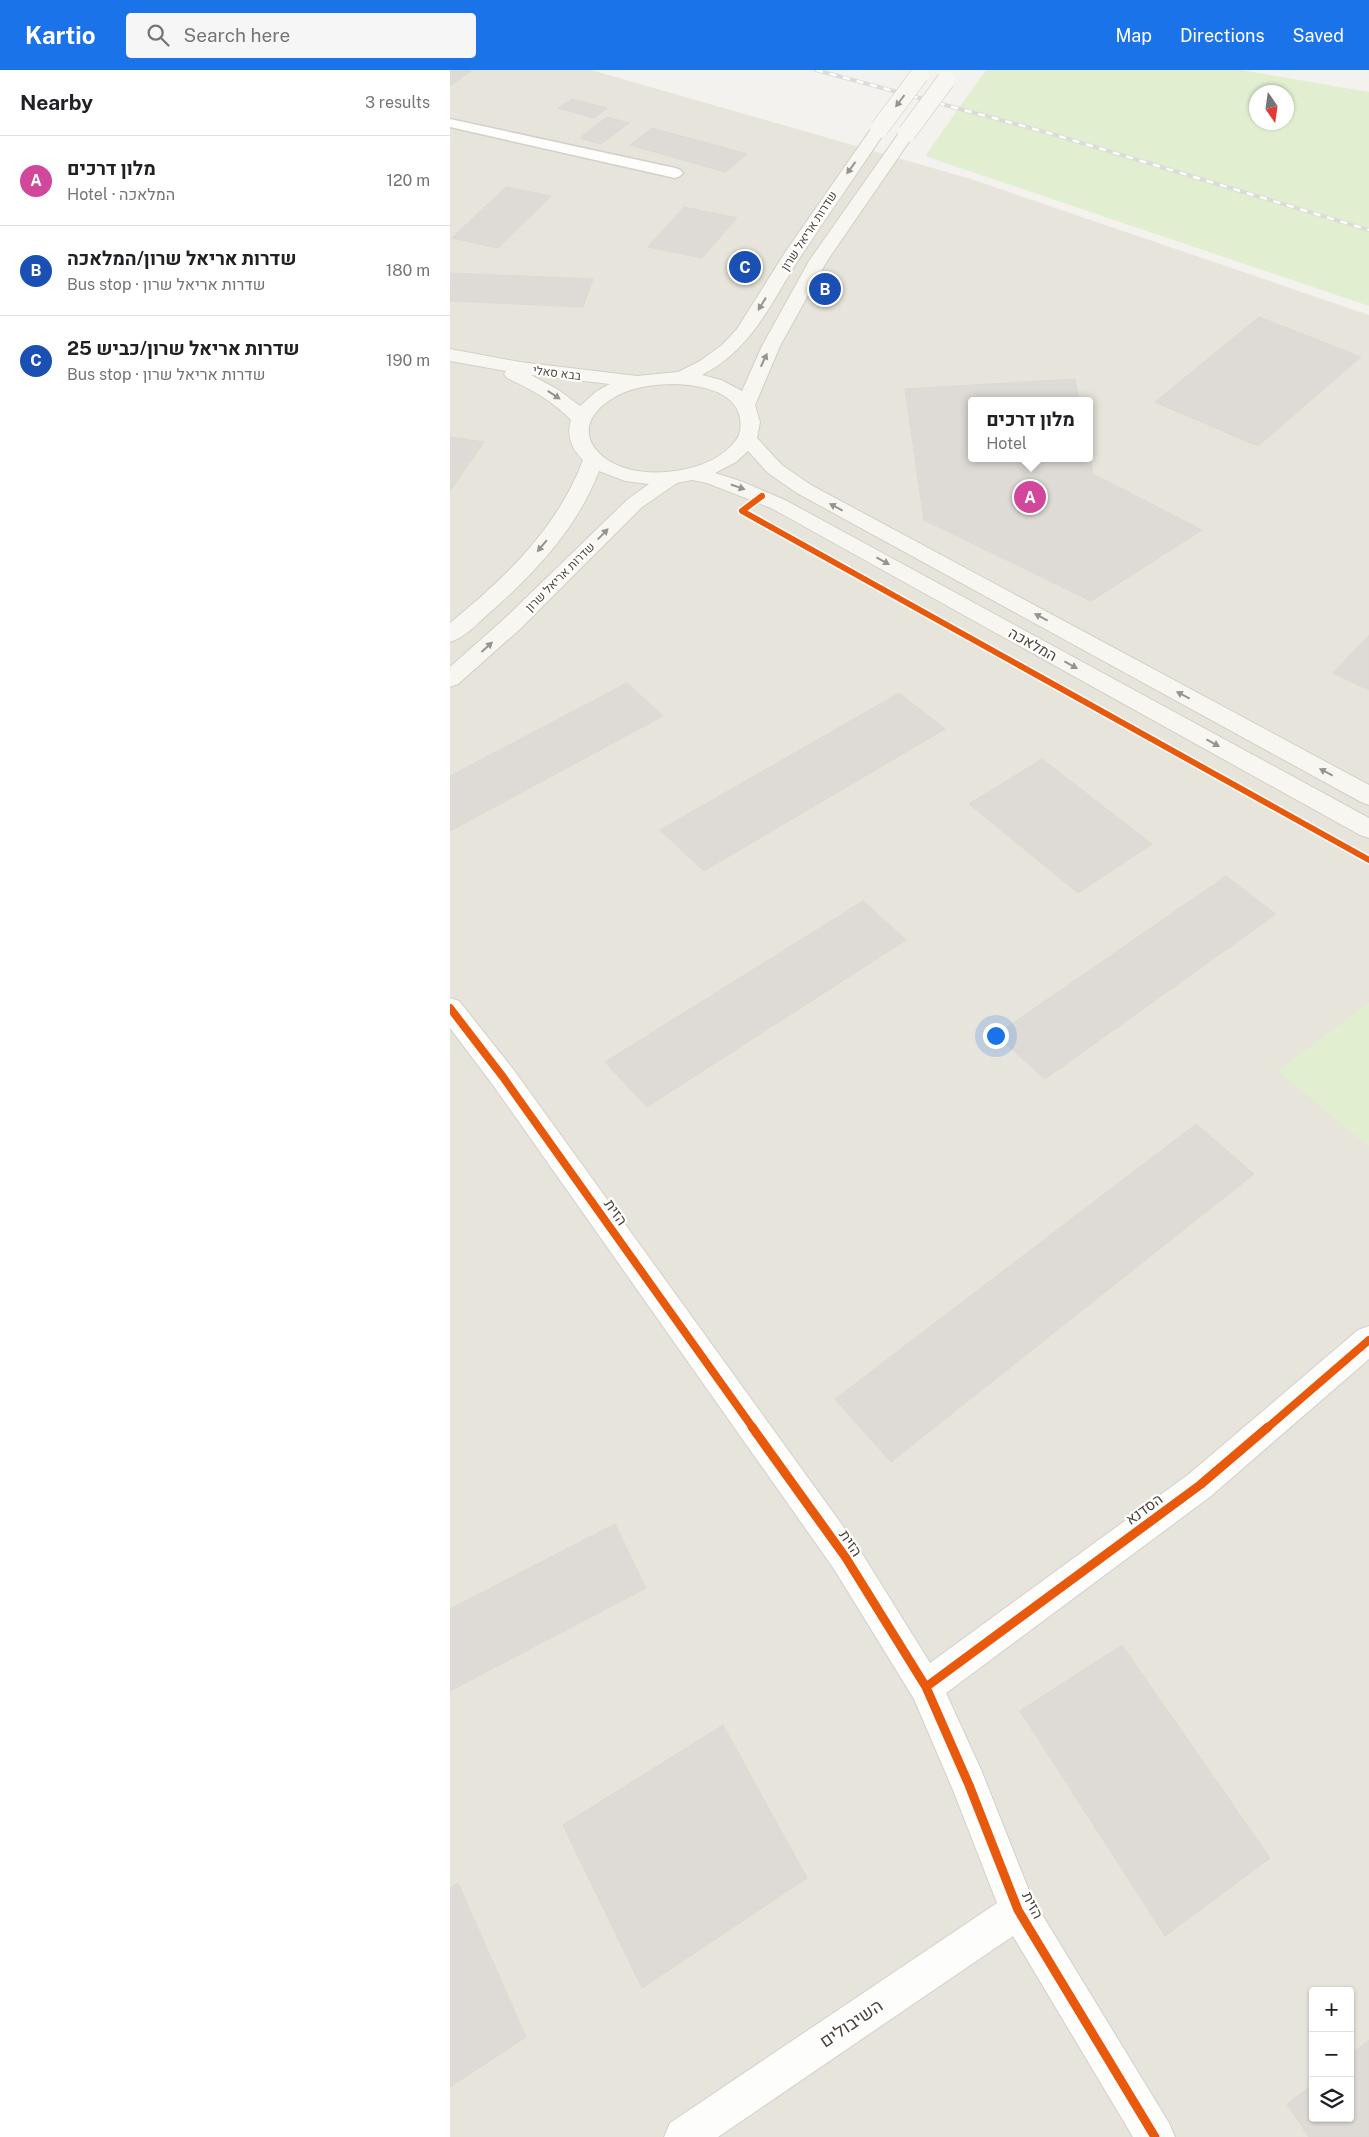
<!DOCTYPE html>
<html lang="en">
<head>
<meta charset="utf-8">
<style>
  body { margin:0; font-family:"Public Sans",Heebo,sans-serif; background:#f6f6f6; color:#202124 }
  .controls { position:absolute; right:15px; bottom:15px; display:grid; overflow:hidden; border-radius:5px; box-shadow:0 1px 4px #0004 }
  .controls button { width:45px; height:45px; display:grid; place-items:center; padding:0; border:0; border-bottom:1px solid #e0e0e0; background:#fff; color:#202124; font:25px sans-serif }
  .compass { position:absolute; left:799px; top:15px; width:45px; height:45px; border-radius:50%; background:#fff; box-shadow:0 1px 4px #0004; rotate:167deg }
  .you { position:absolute; left:545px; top:965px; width:18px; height:18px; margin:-12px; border:4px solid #fff; border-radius:50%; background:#1a73e8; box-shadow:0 0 0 8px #1a73e833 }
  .badge { display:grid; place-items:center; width:32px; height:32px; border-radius:50%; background:#1a73e8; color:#fff; font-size:16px; font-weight:700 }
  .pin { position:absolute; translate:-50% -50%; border:2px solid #fff; box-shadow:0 1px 5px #0006 }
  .popup { position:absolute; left:518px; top:327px; width:125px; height:65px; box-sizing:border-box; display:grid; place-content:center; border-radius:5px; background:#fff; filter:drop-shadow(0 1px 4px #0005); font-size:16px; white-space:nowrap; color:#757577 }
  .popup b { font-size:19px; color:#202124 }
  .popup::after { content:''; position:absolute; left:50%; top:100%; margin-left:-10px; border:10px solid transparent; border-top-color:#fff }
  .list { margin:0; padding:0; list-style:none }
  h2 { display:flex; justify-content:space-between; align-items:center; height:65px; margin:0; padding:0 20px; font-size:21px }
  h2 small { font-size:16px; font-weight:400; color:#757577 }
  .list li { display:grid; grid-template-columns:32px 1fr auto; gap:15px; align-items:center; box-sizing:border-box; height:90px; padding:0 20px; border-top:1px solid #e0e0e0 }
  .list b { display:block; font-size:19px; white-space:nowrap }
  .list p { margin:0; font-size:16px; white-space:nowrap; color:#757577 }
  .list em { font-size:16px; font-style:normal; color:#757577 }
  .icon { flex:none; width:28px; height:28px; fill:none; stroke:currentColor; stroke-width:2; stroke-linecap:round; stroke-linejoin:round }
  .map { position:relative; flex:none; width:919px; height:2067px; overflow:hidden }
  header { display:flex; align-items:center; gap:30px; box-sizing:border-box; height:70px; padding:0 25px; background:#1a73e8; color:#fff }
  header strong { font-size:24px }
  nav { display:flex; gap:28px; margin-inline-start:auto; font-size:18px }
  .search { width:350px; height:45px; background:#f6f6f6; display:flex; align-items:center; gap:12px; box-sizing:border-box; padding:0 18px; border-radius:5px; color:#757577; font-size:19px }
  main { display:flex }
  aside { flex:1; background:#fff }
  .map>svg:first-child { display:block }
  .residential { fill:#e7e4dc; fill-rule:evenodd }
  .green { fill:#e1eecf; fill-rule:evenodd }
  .building { fill:#dedbd6; stroke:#dcd9d4 }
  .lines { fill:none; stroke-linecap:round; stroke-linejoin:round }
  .lane-casing { stroke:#d2d0cb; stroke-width:3 }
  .street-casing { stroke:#d2d0cb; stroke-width:2 }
  .secondary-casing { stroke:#d3cfc5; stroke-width:2 }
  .lane { fill:#fdfdfc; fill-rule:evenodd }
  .street { fill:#fdfdfc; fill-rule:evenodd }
  .secondary { fill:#f7f6f1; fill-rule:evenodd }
  .rail-casing { stroke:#dbdbda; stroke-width:4 }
  .rail { stroke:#fff; stroke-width:2.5; stroke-dasharray:7; stroke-linecap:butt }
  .secondary-bridge-casing { stroke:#d3cfc5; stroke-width:19; stroke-linecap:butt }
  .secondary-bridge { stroke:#f7f6f1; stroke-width:18 }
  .cycleway-far2-casing { stroke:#fff; stroke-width:9 }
  .cycleway-far1-casing { stroke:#fff; stroke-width:11 }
  .cycleway-casing { stroke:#fff; stroke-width:12 }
  .cycleway-far2 { stroke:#e8590c; stroke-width:6 }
  .cycleway-far1 { stroke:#e8590c; stroke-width:8 }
  .cycleway { stroke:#e8590c; stroke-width:9 }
  .oneway { fill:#98948c }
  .labels { text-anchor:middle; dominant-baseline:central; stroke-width:4.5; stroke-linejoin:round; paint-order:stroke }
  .far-street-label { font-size:12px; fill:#4b4439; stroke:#fff }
  .street-label { font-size:15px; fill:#4b4439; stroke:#fff }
  .near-street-label { font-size:18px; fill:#4b4439; stroke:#fff }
</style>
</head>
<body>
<header>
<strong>Kartio</strong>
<div class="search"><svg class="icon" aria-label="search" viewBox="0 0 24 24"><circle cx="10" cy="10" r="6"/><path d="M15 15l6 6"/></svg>Search here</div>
<nav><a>Map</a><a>Directions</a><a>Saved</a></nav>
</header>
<main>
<aside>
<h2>Nearby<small>3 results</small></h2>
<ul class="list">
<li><span class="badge" style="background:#d1479c">A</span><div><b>מלון דרכים</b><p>Hotel · המלאכה</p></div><em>120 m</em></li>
<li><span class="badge" style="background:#1a4fb4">B</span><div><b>שדרות אריאל שרון/המלאכה</b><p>Bus stop · שדרות אריאל שרון</p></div><em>180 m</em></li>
<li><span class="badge" style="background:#1a4fb4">C</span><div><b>שדרות אריאל שרון/כביש 25</b><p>Bus stop · שדרות אריאל שרון</p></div><em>190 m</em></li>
</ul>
</aside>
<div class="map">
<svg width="919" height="2067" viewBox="0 0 919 2067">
  <rect width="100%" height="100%" fill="#f4f2ee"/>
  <!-- residential -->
  <path class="residential" d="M0,0H141L521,109L919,245V2067H0ZM521,331H639V388H521ZM863,1921H900V2048H863Z"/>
  <!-- green -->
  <path class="green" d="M536,0H791L919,22V236L475,86ZM806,22H836V52H806Z
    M919,932V1077L828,1001Z"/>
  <!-- building -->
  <path class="building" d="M0,0H18L21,1L0,16Z
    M122,29L157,38L144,48L108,38Z
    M157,47L179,53L151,74L130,68Z
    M202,58L297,84L275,102L180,75Z
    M56,117L101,126L48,178L2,168Z
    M234,137L287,148L252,188L198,177Z
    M1,203L143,209L133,237L0,231Z
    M809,247L911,287L808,376L705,332Z
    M625,309L629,331H521V388H639V381L643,404L752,460L641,531L474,450L455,319Z
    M0,367L34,372L0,421Z
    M919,565V620L883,603Z
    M177,613L213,646L0,761V706Z
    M449,623L495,659L254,801L210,760Z
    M592,689L702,774L628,823L519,734Z
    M776,806L826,844L595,1009L546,965Z
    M413,831L456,870L197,1037L155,992Z
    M746,1054L804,1104L441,1392L385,1329Z
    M165,1454L196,1518L0,1621V1539Z
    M672,1575L820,1788L715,1866L570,1641Z
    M273,1655L357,1808L192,1918L113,1755Z
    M8,1813L76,1967L0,2017V1818Z
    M919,1970V2067H859L837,2034L863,2014V2048H900V1985Z"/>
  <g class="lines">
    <!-- lane casing -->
    <g class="lane-casing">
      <path id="lane" d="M0,49L225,98L230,100L233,103L230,106L225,108L0,57Z"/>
    </g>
    <!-- street casing -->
    <g class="street-casing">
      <path id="street" d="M0,928L9,931L63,999L408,1477L480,1593L739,1404L908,1260L919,1256V1289L761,1426L496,1623L532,1702L582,1828L719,2053L725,2067H683L563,1866L268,2067H214L220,2053L547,1833L503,1720L464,1629L384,1499L43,1015L0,958Z"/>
    </g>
    <!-- secondary casing -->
    <g class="secondary-casing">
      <path id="secondary" d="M429,54L435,56L437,59C410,99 382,139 355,180C323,227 305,278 252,305L271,310L292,321L312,276L359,191L451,60H463L465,63L377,191L330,276L305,335L310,352L307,368L332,395L361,415L919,715V735L911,732L347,423L318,403L298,381L286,392L265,403L293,412L335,430L919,748V768L910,765L321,438L257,413L242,410L227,413L192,437L70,559L8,614L0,617V597L54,549L178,429L199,414L175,411L149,401C127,459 82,506 37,545C26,555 14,568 0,572V553C55,508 107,459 133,390C122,379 116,366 121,350C103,331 81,319 57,308L54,304L56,301L0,291V279L70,292L187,306L228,302L250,291L272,275L287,259L336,181L423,56ZM81,305L160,314L147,321L130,336L107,319ZM225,314C248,315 285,320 290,348C291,355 291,364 286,370C266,399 213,407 182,400C143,391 119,357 160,330C179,317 202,314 225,314Z"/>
    </g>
    <!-- lane -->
    <use href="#lane" class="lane"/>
    <!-- street -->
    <use href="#street" class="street"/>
    <!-- secondary -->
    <use href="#secondary" class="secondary"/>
    <!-- rail casing -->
    <g class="rail-casing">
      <path id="rail" d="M366,0L599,63L919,160"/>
    </g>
    <!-- rail -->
    <use href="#rail" class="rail"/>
    <!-- secondary-bridge casing -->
    <g class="secondary-bridge-casing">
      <path id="secondary-bridge" d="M429,59L470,4
        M457,63L496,10"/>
    </g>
    <!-- secondary-bridge -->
    <use href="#secondary-bridge" class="secondary-bridge"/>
    <!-- cycleway-far2 casing -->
    <g class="cycleway-far2-casing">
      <path id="cycleway-far2" d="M312,426L292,441L919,790"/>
    </g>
    <!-- cycleway-far1 casing -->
    <g class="cycleway-far1-casing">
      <path id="cycleway-far1" d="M0,938L53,1007L303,1358
        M817,1358L919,1270"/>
    </g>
    <!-- cycleway casing -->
    <g class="cycleway-casing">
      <path id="cycleway" d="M302,1357L396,1488L476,1617L519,1715L568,1840L705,2067
        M476,1617L750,1415L818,1357"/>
    </g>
    <!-- cycleway-far2 -->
    <use href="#cycleway-far2" class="cycleway-far2"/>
    <!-- cycleway-far1 -->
    <use href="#cycleway-far1" class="cycleway-far1"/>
    <!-- cycleway -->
    <use href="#cycleway" class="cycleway"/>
  </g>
  <!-- one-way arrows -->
  <defs><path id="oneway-solid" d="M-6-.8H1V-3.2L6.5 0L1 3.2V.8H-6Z" transform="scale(1.25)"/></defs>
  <g class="oneway">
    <use href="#oneway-solid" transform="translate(450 31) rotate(127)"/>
    <use href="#oneway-solid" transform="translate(401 98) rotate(126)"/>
    <use href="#oneway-solid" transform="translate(312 234) rotate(122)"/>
    <use href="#oneway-solid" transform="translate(314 290) rotate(-65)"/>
    <use href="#oneway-solid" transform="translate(104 325) rotate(33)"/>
    <use href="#oneway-solid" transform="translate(288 417) rotate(19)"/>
    <use href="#oneway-solid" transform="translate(386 437) rotate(-152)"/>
    <use href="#oneway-solid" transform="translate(153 464) rotate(-46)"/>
    <use href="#oneway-solid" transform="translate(92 476) rotate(130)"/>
    <use href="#oneway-solid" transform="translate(433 491) rotate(29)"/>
    <use href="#oneway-solid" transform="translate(591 547) rotate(-152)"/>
    <use href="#oneway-solid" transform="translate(37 577) rotate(-42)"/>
    <use href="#oneway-solid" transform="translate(621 595) rotate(29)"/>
    <use href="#oneway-solid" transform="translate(733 625) rotate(-152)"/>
    <use href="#oneway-solid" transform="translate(763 673) rotate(29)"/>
    <use href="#oneway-solid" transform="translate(876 702) rotate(-152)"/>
  </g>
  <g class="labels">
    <!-- far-street labels -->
    <g class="far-street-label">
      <text transform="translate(359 161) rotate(-57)">שדרות אריאל שרון</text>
      <text transform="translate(107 303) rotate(7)">בבא סאלי</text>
      <text transform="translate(110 507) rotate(-45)">שדרות אריאל שרון</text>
    </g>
    <!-- street labels -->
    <g class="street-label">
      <text transform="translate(583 574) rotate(29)">המלאכה</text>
      <text transform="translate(166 1142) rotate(55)">הזית</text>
      <text transform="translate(694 1439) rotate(-36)">הסדנא</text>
      <text transform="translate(401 1473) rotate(56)">הזית</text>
      <text transform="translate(583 1835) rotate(63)">הזית</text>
    </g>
    <!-- near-street labels -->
    <g class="near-street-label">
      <text transform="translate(401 1953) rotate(-34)">השיבולים</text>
    </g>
  </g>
</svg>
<div class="controls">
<button>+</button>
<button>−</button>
<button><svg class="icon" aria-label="layers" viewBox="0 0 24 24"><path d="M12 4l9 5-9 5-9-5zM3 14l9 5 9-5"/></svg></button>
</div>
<svg class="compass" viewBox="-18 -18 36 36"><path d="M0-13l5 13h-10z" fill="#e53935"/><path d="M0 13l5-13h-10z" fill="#757577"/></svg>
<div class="you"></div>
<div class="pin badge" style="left:580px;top:427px;background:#d1479c">A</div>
<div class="popup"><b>מלון דרכים</b>Hotel</div>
<div class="pin badge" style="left:375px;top:219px;background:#1a4fb4">B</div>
<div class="pin badge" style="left:295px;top:197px;background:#1a4fb4">C</div>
</div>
</main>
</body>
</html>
